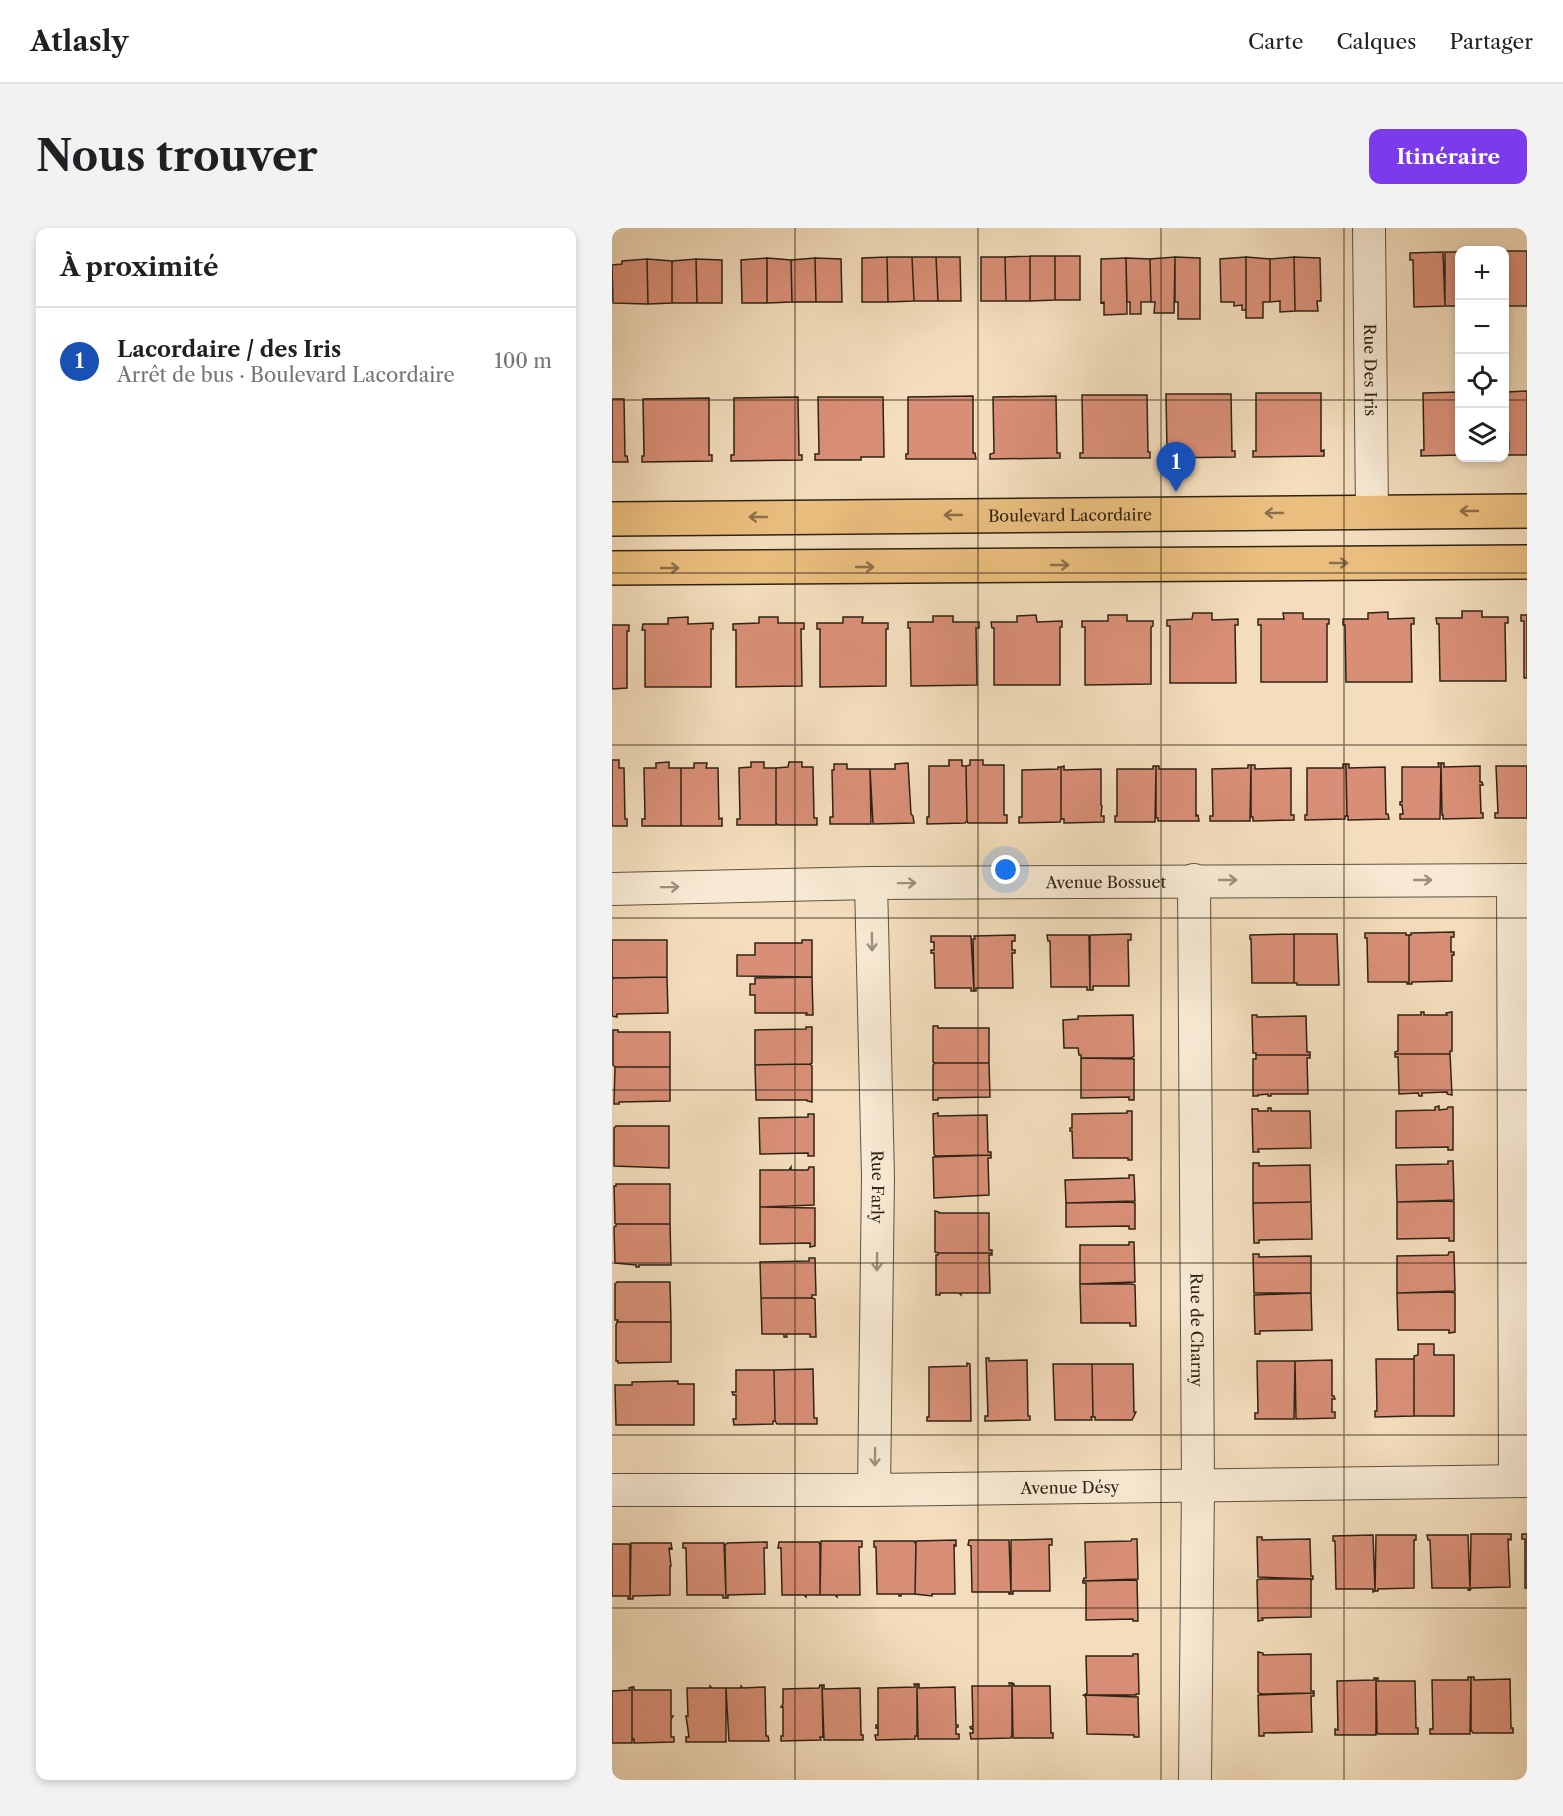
<!DOCTYPE html>
<html lang="fr">
<head>
<meta charset="utf-8">
<style>
  body { margin:0; font-family:"Libre Caslon Text",serif; background:#f2f2f2; color:#202124 }
  .controls { position:absolute; right:18px; top:18px; display:grid; overflow:hidden; border-radius:12px; box-shadow:0 3px 9px #0003 }
  .controls button { width:54px; height:54px; display:grid; place-items:center; padding:0; border:0; border-bottom:2px solid #e0e0e0; background:#fff; color:#202124; font:30px sans-serif }
  .you { position:absolute; left:394px; top:642px; width:21px; height:21px; margin:-15px; border:4px solid #fff; border-radius:50%; background:#1a73e8; box-shadow:0 0 0 9px #1a73e833 }
  .badge { display:grid; place-items:center; width:39px; height:39px; border-radius:50%; background:#7c3aed; color:#fff; font-size:20px; font-weight:700 }
  .pin { position:absolute; translate:-50% -50px; filter:drop-shadow(0 2px 3px #0008) }
  .pin::after { content:''; position:absolute; top:32px; width:21px; height:18px; background:inherit; clip-path:polygon(0 0,100% 0,50% 100%) }
  .list { margin:0; padding:0; list-style:none }
  h2 { display:flex; justify-content:space-between; align-items:center; height:78px; margin:0; padding:0 24px; font-size:26px }
  h2 small { font-size:20px; font-weight:400; color:#757577 }
  .list li { display:grid; grid-template-columns:39px 1fr auto; gap:18px; align-items:center; box-sizing:border-box; height:108px; padding:0 24px; border-top:2px solid #e0e0e0 }
  .list b { display:block; font-size:22px; white-space:nowrap }
  .list p { margin:0; font-size:20px; white-space:nowrap; color:#757577 }
  .list em { font-size:20px; font-style:normal; color:#757577 }
  .icon { flex:none; width:33px; height:33px; fill:none; stroke:currentColor; stroke-width:2; stroke-linecap:round; stroke-linejoin:round }
  .map { position:relative; flex:none; width:915px; height:1552px; overflow:hidden; border-radius:12px }
  header { display:flex; align-items:center; gap:36px; box-sizing:border-box; height:84px; padding:0 30px; background:#fff; border-bottom:2px solid #e0e0e0 }
  header strong { font-size:28px }
  nav { display:flex; gap:33px; margin-inline-start:auto; font-size:21px }
  .intro { display:flex; align-items:center; justify-content:space-between; box-sizing:border-box; height:144px; padding:0 36px }
  h1 { margin:0; font-size:42px }
  .button { padding:15px 27px; border-radius:12px; background:#7c3aed; color:#fff; font-size:21px; font-weight:700 }
  main { display:flex; gap:36px; padding:0 36px }
  aside { flex:1; background:#fff; border-radius:12px; box-shadow:0 3px 9px #0003 }
  .map>svg:first-child { display:block }
  .building { fill:#d98f77; stroke:#2e2315; stroke-width:1.5 }
  .lines { fill:none; stroke-linecap:round; stroke-linejoin:round }
  .minor-casing { stroke:#5f523f; stroke-width:34 }
  .major-casing { stroke:#2e2315; stroke-width:36 }
  .minor { stroke:#f7e9d3; stroke-width:32 }
  .major { stroke:#eabe7e; stroke-width:33 }
  .oneway { stroke:#8c704a }
  .oneway2 { stroke:#9d907e }
  .grid { fill:none; stroke:#2e2315; stroke-width:1.5; stroke-opacity:0.55 }
  .labels { text-anchor:middle; dominant-baseline:central; stroke-width:4.5; stroke-linejoin:round; paint-order:stroke }
  .street-label { font-size:16px; fill:#2e2315; stroke:#f7e9d3 }
</style>
</head>
<body>
<header>
<strong>Atlasly</strong>
<nav><a>Carte</a><a>Calques</a><a>Partager</a></nav>
</header>
<div class="intro"><h1>Nous trouver</h1><a class="button">Itinéraire</a></div>
<main>
<aside>
<h2>À proximité<small></small></h2>
<ul class="list">
<li><span class="badge" style="background:#1a4fb4">1</span><div><b>Lacordaire / des Iris</b><p>Arrêt de bus · Boulevard Lacordaire</p></div><em>100 m</em></li>
</ul>
</aside>
<div class="map">
<svg width="915" height="1552" viewBox="0 0 915 1552">
  <rect width="100%" height="100%" fill="#f3ddbc"/>
  <filter id="stains"><feTurbulence type="fractalNoise" baseFrequency=".00333" numOctaves="4"/><feColorMatrix values="0 0 0 0 .2 0 0 0 0 .09 0 0 0 0 .02 0 0 0 .5 -.17"/></filter>
  <radialGradient id="worn" r=".72"><stop offset=".6" stop-color="#630" stop-opacity="0"/><stop offset="1" stop-color="#630" stop-opacity=".3"/></radialGradient>
  <!-- building -->
  <path class="building" d="M892,23H915V78H892Z
    M831,24L833,78L802,79L801,32H798V25Z
    M833,24H848V78H833Z
    M418,28V73H394L393,29Z
    M418,28H443V72L418,73Z
    M443,28H468V72H443Z
    M275,29L276,74H250V30Z
    M275,29H300L302,73L276,74Z
    M300,29H324L326,73H302Z
    M324,29H348L349,73H326Z
    M369,29H393L394,73H369Z
    M563,29L588,30V91H566V74H563Z
    M563,29L562,85H542L543,74H539L538,31Z
    M634,29V82H630V77L622,78V74H609L608,31Z
    M634,29L658,31V74H651V90H634Z
    M682,29L708,30L709,73H705L706,83H683Z
    M682,29L683,83L668,84V73L658,74V31Z
    M155,30V75H130L129,32Z
    M155,30L179,32L180,74L155,75Z
    M203,30L229,31L230,74H204Z
    M203,30L204,74H180L179,32Z
    M514,30L515,86L492,87V74L489,75V31Z
    M514,30L538,31L539,74H529V86H518V74H515Z
    M35,31L36,76L1,75L0,37L10,36V33Z
    M35,31L60,33V75L36,76Z
    M84,31L85,75H60V33Z
    M84,31L110,32V75H85Z
    M915,163V227H893V221H897L895,164Z
    M848,164V227L809,228V222H812L811,165Z
    M644,165H709V223L712,222V228L641,229V223H644Z
    M554,166H619L620,223H623V229L552,230V224H555Z
    M470,167H535L536,224H538V230H468V225H471Z
    M361,168V225H363L364,231H294V226H296V169Z
    M444,168L445,225H448V230L378,231V226L382,225L381,169Z
    M186,169L187,227H190V232L119,233V227H122V170Z
    M206,169H271L272,229H249V232H203V226H207Z
    M97,170V227H100V233L30,234V228H32L31,171Z
    M0,171H12L13,228H15L16,234H0Z
    M850,383H870V389H896V395H893L894,453H828L827,396H825L824,390H850Z
    M776,384V391L802,390V396H799L800,454H734L733,397H731V391H756V385Z
    M581,385H600V392L626,391V397H623L624,455H558V398H555V392L580,391Z
    M671,385H691V391H717V396H715V454H649V397H646V391H672Z
    M424,387L425,394L450,393V399H448V457H382V400H380L379,394H405V388Z
    M496,387H515V393H541V398L539,399V456L473,457V399H470V393H496Z
    M909,387H915V450H912V393H909Z
    M321,388H341V394H367V400H364L365,457L299,458L298,400H296V394H321Z
    M76,389V396L101,395V401H99V459H33V402H30L31,396H56V390Z
    M147,389H166V395H192V401H189L190,458L124,459V402H121V396L147,395Z
    M231,389H251L250,395H276V401H274V458L208,459V401H205V395H231Z
    M0,397H17V403H15V460L0,461Z
    M0,532H7V540H12L13,591H15V598H0Z
    M337,532H350V538H354L355,593L353,595L315,596V589H317V538H337Z
    M358,532H371V537H392V587H395V595H356L355,593L354,538L358,537Z
    M57,534V540H69V598H30V591H33L32,540H44V535Z
    M139,534H152V540H164V597H125V591H128L127,540L139,539Z
    M177,534H190V539H201L202,590H205V597H166L164,595V540L176,539Z
    M82,535H95L94,540H106L107,591L110,590V598H70L69,596V540H82Z
    M296,535L299,586L301,588L302,595L261,596L258,541H283V536Z
    M826,535H829L828,591H788V586H791L790,577H788V574H790V539H827Z
    M829,535H832V539L868,538V554H870L871,557H868L869,585H871V590L831,591V587H830Z
    M222,536H235V541H258L259,596H218V589H221L220,542H222Z
    M731,536H734L735,588H733V591L693,592V587H695V540H731Z
    M734,536H737V540L773,539L774,586H776L777,591L736,592V588H735Z
    M636,537H639L638,593H598V588H601L600,541L636,540Z
    M639,537H643V541L679,540V587H682V592L641,593V589H639Z
    M452,538V542L489,541V577L490,578L489,588H492V594L452,595V591H449V539Z
    M541,538H544L543,594H503V588H505V541H541Z
    M544,538H547V541H584V588L586,587L587,593H546V590H544Z
    M884,538H915V590H883V585H886Z
    M446,539H449V591L448,594L407,595V589H410V542L446,541Z
    M842,704V709H839V724H842V727H840V753L800,754V756H797V707H799V705Z
    M753,705H794V707H797V756H795V754H756L755,710H753Z
    M519,706V712H516L517,758H481V762H478V707Z
    M682,706V755H640L639,711H638V707Z
    M682,706H725L727,757H685V755H682Z
    M403,707V713H400V722H403V725H400L401,760H364V763H362L361,711H363L362,708Z
    M435,707H476L477,709L478,762H475V759H439L438,713H436Z
    M319,708H359L362,763H359V760H323L322,725H319V722H322V714H319Z
    M0,712H55V749L2,750L0,749Z
    M190,712H200V749L125,748V727H143V715H190Z
    M55,749L56,785L5,786V789L0,788V752L2,750Z
    M200,749L201,787H194L195,785H143V767H138V756H143V750Z
    M809,784H812V787H835L834,785L840,784V823H838V826H783V824L786,823V787H809Z
    M521,787L522,828L519,830H469V827H467L466,820H452L451,792L466,791V788Z
    M640,787H645V789L694,788L695,824H698V827H644V825H641Z
    M321,798H326V800H377V835H323L321,834Z
    M194,799H200V835L198,836L143,837V802L194,801Z
    M1,802H6V804H58V839H3L1,837Z
    M783,826H838L840,867L835,866V864L810,865V868H807L806,865L787,866L786,829H783Z
    M644,827H698V830H695L696,866H659V868H656V866L646,867V868H641V831H644Z
    M469,830L522,831V872H517V869L469,870Z
    M323,835H377L378,869L326,870V872H321V837Z
    M198,836L200,838V874L195,873V872H144L143,837Z
    M3,839H58V873L7,874V876H2Z
    M827,878V882L835,881L836,879H841V922H836V919L784,920V883L823,882V879Z
    M656,880H659V883H698L699,920L646,921L647,924H641L640,881H646V883H656Z
    M515,883H520V932H516V930H461L460,903H458V900H460V886L515,885Z
    M326,885V888L375,887L376,924H379V927L324,928L322,926L321,886Z
    M196,886H202V928H196V925L148,926L147,890L196,889Z
    M4,898H57V940L2,938V900Z
    M379,927V930H376L377,967L322,970L321,929Z
    M836,933H841L842,972L785,974L784,937L836,936Z
    M641,935H647V938L698,937L699,974L641,975Z
    M179,939V942H196L197,939H202V977L148,979V942H177Z
    M517,947H522L523,973L454,975L453,952L517,950Z
    M4,956H58V996H4L3,995L2,958H4Z
    M839,973L842,974V1013H837V1010L785,1011V974Z
    M519,974L523,975V1001H517V998L454,999V975Z
    M699,974L700,1011L647,1012V1015H642L641,975Z
    M148,979L203,980V1018L198,1019V1015L148,1016Z
    M323,983L327,984V985H377V1022H380V1025H326L323,1024Z
    M4,996H58L59,1037H27V1039H24V1037L3,1035L2,999L4,998Z
    M517,1014H522L523,1054L468,1056V1017H517Z
    M837,1024H842L843,1063L785,1065V1028L836,1027Z
    M326,1025H380V1027H377L378,1065H349V1067L347,1065H328V1067H324V1027H326Z
    M641,1026H647V1029L699,1028V1065H642Z
    M197,1030H203L204,1067H200V1070H149L148,1034L197,1033Z
    M5,1054H58L59,1094H5L6,1092H3V1056Z
    M468,1056H520L523,1057L524,1098H518V1095H469Z
    M839,1064L843,1065V1104L837,1105V1102H786L785,1065Z
    M699,1065L700,1102L648,1103V1106H643L642,1067Z
    M149,1070H200L203,1071L204,1109H198V1106H174L175,1109H172V1106H150Z
    M5,1094H59V1134L6,1135V1133H4V1097Z
    M806,1116H822V1127H842V1188H802V1128L806,1127Z
    M374,1130H377V1133L415,1132L416,1188H418V1192L373,1193V1188H376Z
    M764,1131H802V1188L763,1189V1183H765Z
    M720,1132V1168H722L723,1171H720V1184H723V1190L684,1191L683,1133Z
    M645,1133H683L682,1191H643V1185H646Z
    M355,1135L358,1136L359,1193H315V1189H317V1139L355,1138Z
    M441,1136H480L481,1189H479L480,1192H443Z
    M480,1136H521L522,1184H524L520,1192H483V1189H481Z
    M201,1141L202,1190H205V1196H165L163,1193L162,1142Z
    M124,1142H162L163,1193H161V1196L122,1197L121,1191H124V1167H121L120,1164H124Z
    M66,1153V1156H82V1197H4L3,1157H20V1154Z
    M859,1306H899V1312L896,1311L898,1359L860,1360L858,1362Z
    M910,1306H915V1360H913V1311H910Z
    M761,1307L763,1363L761,1364V1361H724L723,1313H721V1308Z
    M764,1307H804V1312H802V1360L766,1361V1363H763Z
    M815,1307H856L858,1362H856V1360H820L818,1312H816Z
    M645,1309H650V1312L698,1311L699,1348H701V1351L646,1349Z
    M440,1311V1317H437L438,1363H401V1366H399V1312Z
    M520,1311H525L526,1351L471,1353L472,1350H474L473,1314L519,1313Z
    M344,1312V1318L342,1317L343,1366H320V1368L303,1366L304,1313Z
    M357,1312H397L399,1366H397V1364H360L359,1318L356,1317Z
    M209,1313H250V1319H247L248,1367H225V1369L223,1367H208Z
    M262,1313H302L304,1316L303,1366H289V1368H287V1366H265L264,1319H262Z
    M155,1314V1320H152L153,1366L116,1367V1370H114L113,1317L115,1315Z
    M167,1314H207L208,1317V1367H194V1369L192,1367H170L169,1320H166Z
    M19,1315H59L60,1321L57,1320L59,1338H58V1367L21,1368V1371H18Z
    M71,1315H112L114,1370H111V1367H75L74,1320H71Z
    M0,1316H17L18,1319V1371H16V1368H0Z
    M648,1351H701L699,1352V1389L650,1390L651,1392L646,1393L645,1352Z
    M523,1352L525,1353L526,1393H521V1391L474,1392V1355H471V1353Z
    M646,1424L651,1425V1427L699,1426V1463H702V1465L649,1466L646,1464Z
    M521,1426H526L527,1466H524V1467H472L475,1465L474,1428H521Z
    M856,1449H859L858,1506H818V1501H821L820,1452H856Z
    M859,1449H862V1452L898,1451L899,1500H901V1505H861L859,1502Z
    M762,1450H764V1507H723V1501L726,1502L725,1453L762,1452Z
    M764,1450H766V1453H803L804,1500H806V1506H766L765,1504Z
    M397,1455H400V1507L399,1510L359,1511L358,1505H361V1500L359,1501L358,1499L361,1498L360,1458H398Z
    M400,1455L402,1456V1458H438L439,1505H441V1510H401Z
    M302,1456H305V1508H303V1511L264,1512L263,1507H266V1499L264,1500V1497H266V1460L303,1459Z
    M305,1456H307V1460L343,1459L344,1497H346V1499H344V1506H347V1511H306Z
    M208,1457H210L211,1509H208L209,1512L169,1513V1508H171V1479H169L171,1476V1461L207,1460Z
    M210,1457H212V1461L248,1460L249,1507H251V1512H212Z
    M98,1458L100,1460H114V1514H74V1509H77L74,1488H76L75,1460H98Z
    M129,1458L131,1460L153,1459L154,1508H156L157,1513H117L114,1460H129Z
    M20,1459V1515H0V1463L18,1462L17,1460Z
    M20,1459H22V1462H59V1488H61L59,1491V1509H62V1514L22,1515V1511H20Z
    M702,1465V1468H699L700,1504L652,1505V1508H647L646,1467Z
    M472,1467L526,1469L527,1509H522V1507L475,1506L474,1470Z"/>
  <g class="lines">
    <!-- minor casing -->
    <g class="minor-casing">
      <g id="minor">
        <path id="s1" d="M757,0L760,284"/>
        <path id="s2" d="M582,652L586,1257L583,1552"/>
        <path d="M901,652L903,1253"/>
        <path id="s3" d="M259,655L266,949L262,1262"/>
        <path id="s4" d="M0,661L259,655L915,652"/>
        <path id="s5" d="M0,1262H262L915,1253"/>
      </g>
    </g>
    <!-- major casing -->
    <g class="major-casing">
      <g id="major">
        <path id="s6" d="M0,291L915,283"/>
        <path d="M0,340L915,334"/>
      </g>
    </g>
    <!-- minor -->
    <use href="#minor" class="minor"/>
    <!-- major -->
    <use href="#major" class="major"/>
  </g>
  <!-- one-way arrows -->
  <defs><path id="oneway-shaft" d="M-6 0H5M1.5-3L5.5 0L1.5 3" fill="none" stroke-width="1.6" stroke-linecap="round" stroke-linejoin="round" transform="scale(1.5)"/></defs>
  <g class="oneway">
    <use href="#oneway-shaft" transform="translate(857 283) rotate(180)"/>
    <use href="#oneway-shaft" transform="translate(662 285) rotate(180)"/>
    <use href="#oneway-shaft" transform="translate(341 287) rotate(180)"/>
    <use href="#oneway-shaft" transform="translate(146 289) rotate(180)"/>
    <use href="#oneway-shaft" transform="translate(727 335)"/>
    <use href="#oneway-shaft" transform="translate(448 337)"/>
    <use href="#oneway-shaft" transform="translate(253 339)"/>
    <use href="#oneway-shaft" transform="translate(58 340)"/>
  </g>
  <g class="oneway2">
    <use href="#oneway-shaft" transform="translate(616 652)"/>
    <use href="#oneway-shaft" transform="translate(811 652)"/>
    <use href="#oneway-shaft" transform="translate(295 655) rotate(-1)"/>
    <use href="#oneway-shaft" transform="translate(58 659) rotate(-1)"/>
    <use href="#oneway-shaft" transform="translate(260 714) rotate(89)"/>
    <use href="#oneway-shaft" transform="translate(265 1034) rotate(91)"/>
    <use href="#oneway-shaft" transform="translate(263 1229) rotate(91)"/>
  </g>
  <!-- grid -->
  <path class="grid" d="M183,0V1552M366,0V1552M549,0V1552M732,0V1552M0,172H848M892,172H915M0,345H915M0,517H915M0,690H915M0,862H915M0,1035H915M0,1207H915M0,1380H915"/>
  <g class="labels">
    <!-- street labels -->
    <g class="street-label">
      <text stroke="none"><textPath href="#s1" startOffset="142">Rue Des Iris</textPath></text>
      <text stroke="none"><textPath href="#s6" startOffset="458">Boulevard Lacordaire</textPath></text>
      <text stroke="none"><textPath href="#s4" startOffset="494">Avenue Bossuet</textPath></text>
      <text stroke="none"><textPath href="#s3" startOffset="304">Rue Farly</textPath></text>
      <text stroke="none"><textPath href="#s2" startOffset="450">Rue de Charny</textPath></text>
      <text stroke="none"><textPath href="#s5" startOffset="458">Avenue Désy</textPath></text>
    </g>
  </g>
  <rect width="100%" height="100%" filter="url(#stains)"/>
  <rect width="100%" height="100%" fill="url(#worn)"/>
</svg>
<div class="controls">
<button>+</button>
<button>−</button>
<button><svg class="icon" aria-label="locate" viewBox="0 0 24 24"><circle cx="12" cy="12" r="6"/><path d="M12 2v4M12 18v4M2 12h4M18 12h4"/></svg></button>
<button><svg class="icon" aria-label="layers" viewBox="0 0 24 24"><path d="M12 4l9 5-9 5-9-5zM3 14l9 5 9-5"/></svg></button>
</div>
<div class="you"></div>
<div class="pin badge" style="left:564px;top:264px;background:#1a4fb4">1</div>
</div>
</main>
</body>
</html>
